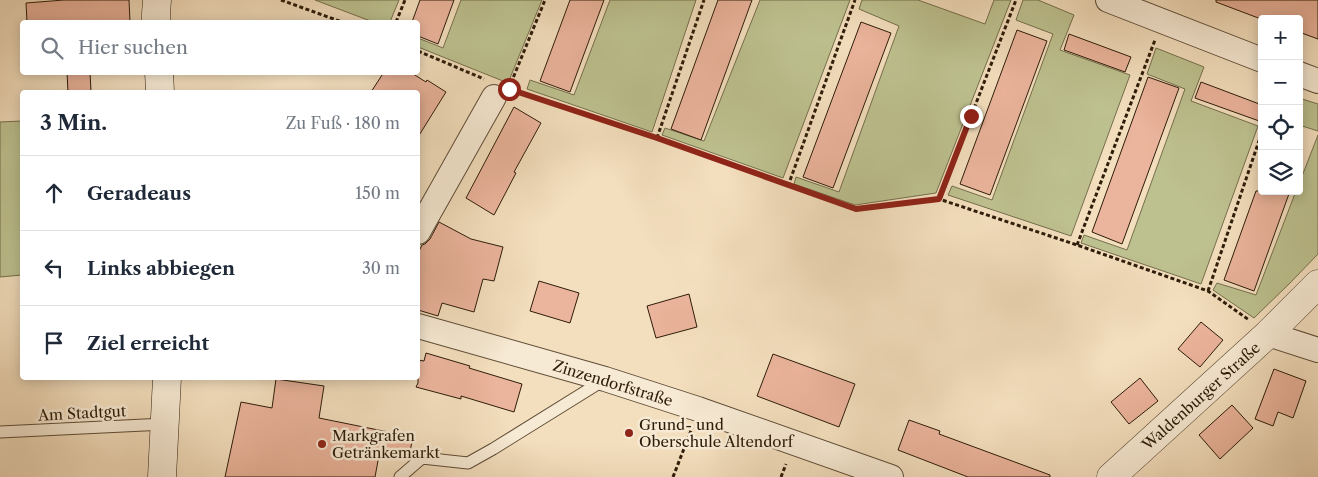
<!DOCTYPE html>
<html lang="de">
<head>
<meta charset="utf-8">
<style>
  body { margin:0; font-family:"Libre Caslon Text",serif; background:#f2f2f3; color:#1f2937 }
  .controls { position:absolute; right:15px; top:15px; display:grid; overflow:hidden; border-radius:5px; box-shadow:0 2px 12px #0003 }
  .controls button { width:45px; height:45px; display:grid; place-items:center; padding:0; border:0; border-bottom:1px solid #e0e1e3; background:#fff; color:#1f2937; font:25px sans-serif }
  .stop { position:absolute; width:15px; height:15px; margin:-11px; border:4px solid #8f2418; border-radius:50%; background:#fff }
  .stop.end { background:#8f2418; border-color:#fff; box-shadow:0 1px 5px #0008 }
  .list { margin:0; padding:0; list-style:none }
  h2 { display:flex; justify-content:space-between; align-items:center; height:65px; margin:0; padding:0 20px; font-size:21px }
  h2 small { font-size:16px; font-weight:400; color:#747a83 }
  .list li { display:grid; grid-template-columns:32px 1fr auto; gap:15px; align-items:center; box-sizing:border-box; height:75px; padding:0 20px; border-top:1px solid #e0e1e3 }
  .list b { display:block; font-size:19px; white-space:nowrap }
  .list em { font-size:16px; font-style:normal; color:#747a83 }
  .icon { flex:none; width:28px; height:28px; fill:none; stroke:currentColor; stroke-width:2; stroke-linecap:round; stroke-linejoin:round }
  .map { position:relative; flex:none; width:1318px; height:477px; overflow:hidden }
  .search { position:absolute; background:#fff; box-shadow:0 2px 12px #0003; left:20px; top:20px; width:400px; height:55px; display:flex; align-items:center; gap:12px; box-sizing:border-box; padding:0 18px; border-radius:5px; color:#747a83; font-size:19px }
  .panel { position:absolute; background:#fff; box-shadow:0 2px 12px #0003; left:20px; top:90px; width:400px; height:290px; border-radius:5px }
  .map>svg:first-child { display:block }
  .green { fill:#bdc18f; stroke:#756e4c }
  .building { fill:#ebb49c; stroke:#2d1c09 }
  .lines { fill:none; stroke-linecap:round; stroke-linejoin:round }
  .service-casing { stroke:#5e4c36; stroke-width:13 }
  .minor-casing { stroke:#5e4c36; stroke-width:26 }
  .tertiary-casing { stroke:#5e4c36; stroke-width:29 }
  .secondary-casing { stroke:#2d1c09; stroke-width:29 }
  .path { stroke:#2d1c09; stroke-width:3; stroke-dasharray:4 2.5; stroke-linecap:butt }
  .service { stroke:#f7ead4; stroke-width:11 }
  .minor { stroke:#f7ead4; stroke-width:24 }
  .tertiary { stroke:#f7ead4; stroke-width:28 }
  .secondary { stroke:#f7ead4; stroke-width:28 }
  .route { stroke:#8f2418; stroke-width:6 }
  .poi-dot { fill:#8f2418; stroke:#f7ead4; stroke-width:2 }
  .labels { text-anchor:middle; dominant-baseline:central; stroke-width:5; stroke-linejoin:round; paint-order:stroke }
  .street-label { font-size:15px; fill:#2d1c09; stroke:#f7ead4 }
  .poi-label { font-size:15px; fill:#2d1c09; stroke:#f7ead4; text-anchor:start }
</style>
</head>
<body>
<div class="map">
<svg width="1318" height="477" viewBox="0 0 1318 477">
  <rect width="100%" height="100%" fill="#f3debd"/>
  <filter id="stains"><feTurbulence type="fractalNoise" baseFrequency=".004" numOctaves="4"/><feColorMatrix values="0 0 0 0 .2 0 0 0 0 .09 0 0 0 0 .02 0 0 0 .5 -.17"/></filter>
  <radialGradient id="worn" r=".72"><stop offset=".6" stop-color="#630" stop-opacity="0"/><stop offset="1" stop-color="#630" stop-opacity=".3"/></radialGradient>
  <!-- green -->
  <path class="green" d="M315,0H399L390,22H373Z
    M461,0H542L508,83L418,47V38L443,48Z
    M610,0H696L652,132L527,89L530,80L574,95Z
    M760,0H850L783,178L662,135L665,128L704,141Z
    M862,0H918L985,24L994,0H1011L936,193L855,205L794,184L796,177L839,192L899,26L859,9Z
    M1023,0H1038L1074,15L1060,50L1130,75L1071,236L948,195L952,186L992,200L1053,34L1016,20Z
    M1156,48L1204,67L1191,101L1258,126L1201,284L1081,243L1084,235L1127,250L1185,89L1147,74Z
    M1299,98L1318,104V131L1299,125Z
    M22,121V275L0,277V122Z
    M1318,135V254L1290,283L1254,318L1213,290L1217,283L1256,295L1296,191H1299V184Z"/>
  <!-- building -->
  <path class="building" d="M64,0H129L130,22H27L26,3Z
    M420,0H454L438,44L418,36V22H412Z
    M570,0H604L570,92L540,81Z
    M718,0H752L701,140L671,129Z
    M1216,0H1318V39L1299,32V19H1261L1216,2Z
    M861,22L891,33L833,188L803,177Z
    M1017,30L1047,41L990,195L960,184Z
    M1069,34L1131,57L1125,72L1064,50Z
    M67,72H90L91,92H68Z
    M384,72H410L426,82L427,80L446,92L418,137V92H371Z
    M1148,77L1179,88L1122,244L1092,232Z
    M1201,82L1262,105V122L1195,98Z
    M514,107L541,123L514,172L516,173L494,215L466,198Z
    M1256,191H1290L1254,291L1224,280Z
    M439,222L471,239L503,247L494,281L483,279L474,312L442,303L438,316L418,310V253L422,245L425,244L430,239Z
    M539,281L579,293L570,323L530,311Z
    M689,294L697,327L656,338L647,306Z
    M1201,322L1223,340L1200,367L1178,349Z
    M426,353L470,366L469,368L522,384L514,412L461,396V399L416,387L418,383V360L424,361Z
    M773,354L855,384L839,427L757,396Z
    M1274,369L1306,381L1293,418L1278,412L1273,426L1255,419Z
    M1140,378L1158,401L1129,424L1111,402Z
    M276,379L324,386L319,418L413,437L409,456L380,450L375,477H225L241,402L272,408Z
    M1232,405L1253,428L1220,459L1199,435Z
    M909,420L940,431L939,434L1050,475V477H968L898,450Z"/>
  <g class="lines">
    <!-- service casing -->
    <g class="service-casing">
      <path id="service" d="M0,432L165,424
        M400,477L422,458L468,463L493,449L604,380"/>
    </g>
    <!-- minor casing -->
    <g class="minor-casing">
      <path id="minor" d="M1108,0L1262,60
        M1299,74L1318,81
        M418,232L494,97
        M418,326L605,379L698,409L891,477
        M1268,334L1318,350"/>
    </g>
    <!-- tertiary casing -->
    <g class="tertiary-casing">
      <path id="tertiary" d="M1111,477L1268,334L1318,284"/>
    </g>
    <!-- secondary casing -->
    <g class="secondary-casing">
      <path id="secondary" d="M156,22V14L157,0
        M159,72L160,92
        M162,477L167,378"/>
    </g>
    <!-- path -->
    <path class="path" d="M281,0L342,22
      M396,22L405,0
      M418,51L484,79
      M511,83L545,0
      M515,91L657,138L856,209L939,199L1077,245L1208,291L1249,320
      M657,138L704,0
      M788,186L855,0
      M939,199L1016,0
      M1077,245L1155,40
      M1208,291L1262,132
      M673,477L692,428
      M781,477L786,464"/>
    <!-- service -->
    <use href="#service" class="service"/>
    <!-- minor -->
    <use href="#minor" class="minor"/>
    <!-- tertiary -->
    <use href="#tertiary" class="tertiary"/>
    <!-- secondary -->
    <use href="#secondary" class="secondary"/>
  </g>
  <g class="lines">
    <!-- route -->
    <path class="route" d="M509,89L657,138L856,209L939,199L971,116"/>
  </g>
  <!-- markers -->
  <g class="poi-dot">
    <circle cx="629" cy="433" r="5"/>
    <circle cx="322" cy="444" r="5"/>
  </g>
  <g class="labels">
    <!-- street labels -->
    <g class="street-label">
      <text transform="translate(613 383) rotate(17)">Zinzendorfstraße</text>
      <text transform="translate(1201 396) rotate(-42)">Waldenburger Straße</text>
      <text transform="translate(82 413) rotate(-3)">Am Stadtgut</text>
    </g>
    <!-- poi labels -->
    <g class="poi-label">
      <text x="639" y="424">Grund- und<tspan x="639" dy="17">Oberschule Altendorf</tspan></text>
      <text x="332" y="435">Markgrafen<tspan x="332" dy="17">Getränkemarkt</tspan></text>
    </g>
  </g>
  <rect width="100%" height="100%" filter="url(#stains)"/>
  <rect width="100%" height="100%" fill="url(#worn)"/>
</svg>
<div class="controls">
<button>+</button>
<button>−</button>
<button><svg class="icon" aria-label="locate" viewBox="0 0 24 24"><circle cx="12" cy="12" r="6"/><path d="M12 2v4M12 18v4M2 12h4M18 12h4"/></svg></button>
<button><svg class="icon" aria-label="layers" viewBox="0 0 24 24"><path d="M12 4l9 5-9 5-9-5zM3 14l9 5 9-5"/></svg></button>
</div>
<div class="stop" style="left:509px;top:89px"></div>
<div class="stop end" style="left:971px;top:116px"></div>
<div class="search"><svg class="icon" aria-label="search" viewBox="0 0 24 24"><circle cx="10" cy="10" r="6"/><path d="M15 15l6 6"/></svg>Hier suchen</div>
<section class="panel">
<h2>3 Min.<small>Zu Fuß · 180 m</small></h2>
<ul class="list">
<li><svg class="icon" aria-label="ahead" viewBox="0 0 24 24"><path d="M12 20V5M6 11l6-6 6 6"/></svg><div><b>Geradeaus</b></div><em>150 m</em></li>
<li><svg class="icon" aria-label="left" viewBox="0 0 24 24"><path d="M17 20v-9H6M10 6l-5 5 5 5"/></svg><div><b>Links abbiegen</b></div><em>30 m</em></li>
<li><svg class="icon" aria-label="arrive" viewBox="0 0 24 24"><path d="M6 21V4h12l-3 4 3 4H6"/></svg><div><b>Ziel erreicht</b></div></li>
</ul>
</section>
</div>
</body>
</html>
